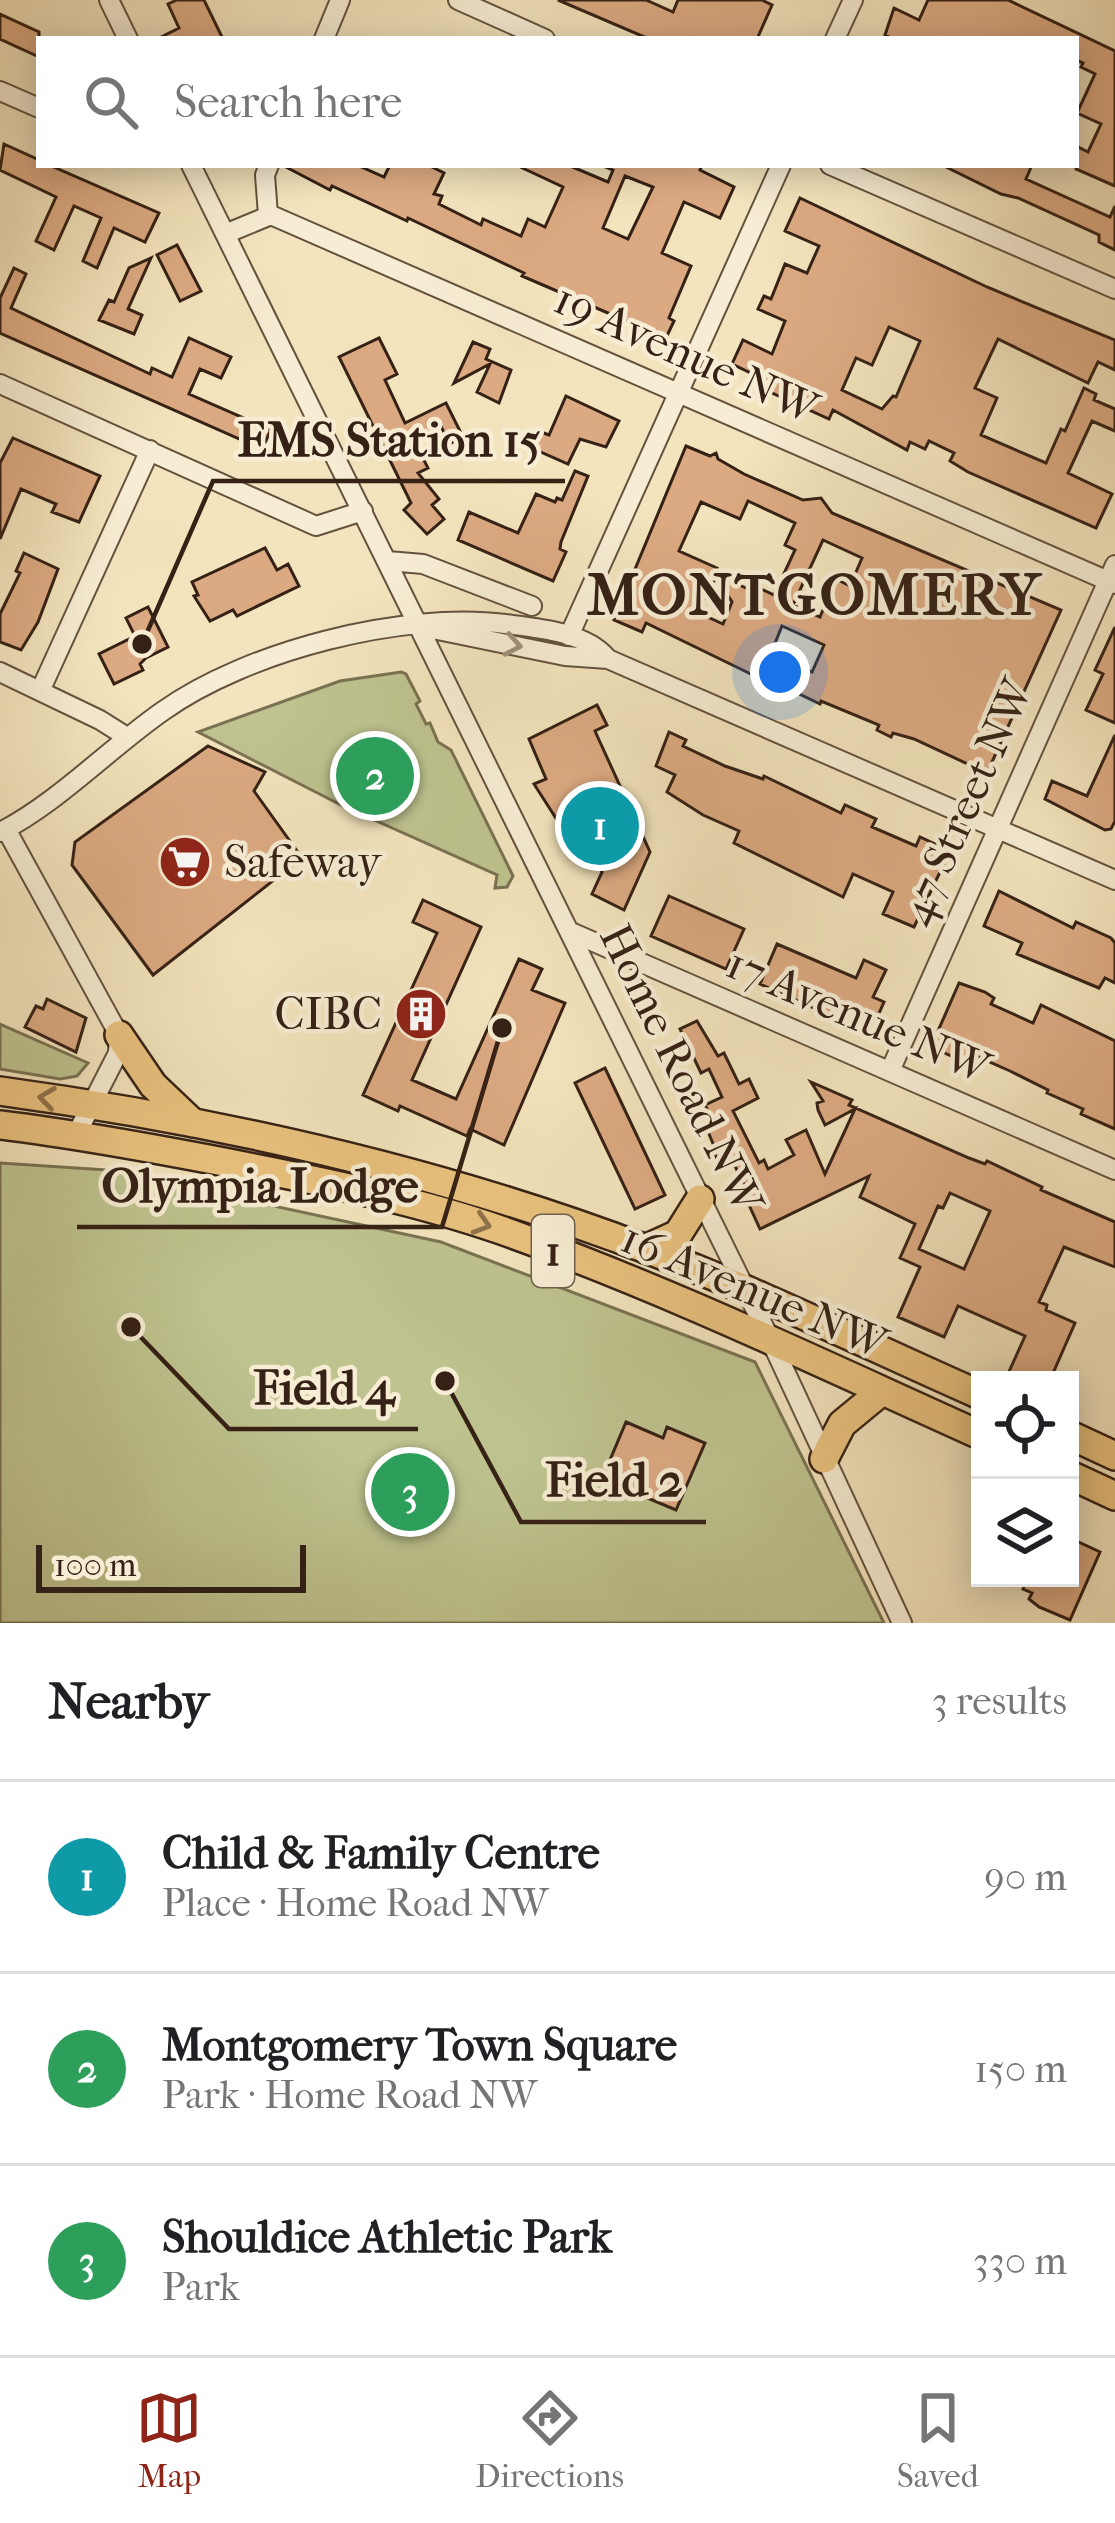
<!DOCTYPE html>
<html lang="en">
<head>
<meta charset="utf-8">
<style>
  body { margin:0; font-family:"IM FELL French Canon",serif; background:#f6f6f6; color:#202124 }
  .controls { position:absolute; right:36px; bottom:36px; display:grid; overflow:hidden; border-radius:0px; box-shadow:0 6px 30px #0003 }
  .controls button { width:108px; height:108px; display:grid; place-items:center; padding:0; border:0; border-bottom:3px solid #e0e0e0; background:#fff; color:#202124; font:60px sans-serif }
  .scale { position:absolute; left:36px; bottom:30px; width:270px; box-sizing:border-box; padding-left:12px; border:6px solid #352115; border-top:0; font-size:33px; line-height:42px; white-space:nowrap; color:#352115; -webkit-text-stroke:9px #f7edd4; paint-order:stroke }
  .you { position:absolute; left:780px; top:672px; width:42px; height:42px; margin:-30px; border:9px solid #fff; border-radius:50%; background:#1a73e8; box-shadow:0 0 0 18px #1a73e833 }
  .badge { display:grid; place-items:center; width:78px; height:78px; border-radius:50%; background:#8f2418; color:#fff; font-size:39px; font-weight:700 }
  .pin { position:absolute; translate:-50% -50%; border:6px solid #fff; box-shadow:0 3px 12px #0006 }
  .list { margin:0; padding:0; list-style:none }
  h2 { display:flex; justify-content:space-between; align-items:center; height:156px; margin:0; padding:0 48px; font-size:51px }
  h2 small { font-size:39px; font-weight:400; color:#757577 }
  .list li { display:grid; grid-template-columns:78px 1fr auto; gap:36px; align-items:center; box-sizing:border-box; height:192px; padding:0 48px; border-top:3px solid #e0e0e0 }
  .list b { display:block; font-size:45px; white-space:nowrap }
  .list p { margin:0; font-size:39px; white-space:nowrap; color:#757577 }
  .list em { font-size:39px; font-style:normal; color:#757577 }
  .icon { flex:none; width:66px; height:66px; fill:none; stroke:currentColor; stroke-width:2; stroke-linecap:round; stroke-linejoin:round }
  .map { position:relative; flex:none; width:1115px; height:1623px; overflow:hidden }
  .search { position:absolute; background:#fff; box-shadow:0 6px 30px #0003; left:36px; right:36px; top:36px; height:132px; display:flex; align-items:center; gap:30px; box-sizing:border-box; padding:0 42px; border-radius:0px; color:#757577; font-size:45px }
  .sheet { height:732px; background:#fff }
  nav { display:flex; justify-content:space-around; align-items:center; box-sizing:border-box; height:168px; border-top:3px solid #e0e0e0; background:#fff; font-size:33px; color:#757577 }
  nav a { display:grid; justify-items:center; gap:6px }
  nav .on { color:#8f2418 }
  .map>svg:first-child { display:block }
  .green { fill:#bec38f; stroke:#7a7252; stroke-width:3 }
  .building { fill:#dcaa82; stroke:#352115; stroke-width:3; fill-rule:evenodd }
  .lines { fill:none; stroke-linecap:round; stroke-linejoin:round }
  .minor-casing { stroke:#64523f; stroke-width:22 }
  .highway-casing { stroke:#352115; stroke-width:32 }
  .minor { stroke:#f7edd4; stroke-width:18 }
  .highway { stroke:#eac27e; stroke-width:27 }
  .oneway { stroke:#a0917e }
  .oneway2 { stroke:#90724a }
  .labels { text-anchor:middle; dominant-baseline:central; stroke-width:9; stroke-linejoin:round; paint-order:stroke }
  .shield { fill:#f7edd4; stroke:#6f5e4e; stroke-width:3 }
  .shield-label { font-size:42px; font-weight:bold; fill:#352115 }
  .street-label { font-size:45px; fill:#352115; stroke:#f7edd4 }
  .poi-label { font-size:45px; fill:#352115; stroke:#f7edd4; text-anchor:start }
  .district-label { font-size:57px; font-weight:bold; letter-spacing:3px; fill:#352115; stroke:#f7edd4 }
  .leader { fill:none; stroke:#352115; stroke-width:4.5 }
  .callout-dot { fill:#352115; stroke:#f7edd4; stroke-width:4.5 }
  .callout-label { font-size:48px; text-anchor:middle; font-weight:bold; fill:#352115; stroke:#f7edd4; stroke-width:9; stroke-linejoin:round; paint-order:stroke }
</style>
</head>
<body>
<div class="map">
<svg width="1115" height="1623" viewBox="0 0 1115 1623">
  <rect width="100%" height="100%" fill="#f3e4bd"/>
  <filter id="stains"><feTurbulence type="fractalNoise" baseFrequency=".00167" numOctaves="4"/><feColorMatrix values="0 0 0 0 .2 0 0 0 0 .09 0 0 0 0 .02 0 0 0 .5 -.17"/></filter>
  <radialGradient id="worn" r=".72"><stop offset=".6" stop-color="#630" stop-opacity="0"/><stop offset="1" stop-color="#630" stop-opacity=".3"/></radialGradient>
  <!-- green -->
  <path class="green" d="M401,672L406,674L420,701L416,704L426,724L430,723L438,742L451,750L513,876L507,887L495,888L497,875L343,806L198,732L340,681Z
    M0,1024L88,1063L77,1076L60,1079L0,1069Z
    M0,1163L107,1170L441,1242L755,1362L884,1623H0Z"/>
  <!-- building -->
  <path class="building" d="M177,0H204L223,39H157L179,28L168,4Z
    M558,0H646L673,12L678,0H762L772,5L757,39H649Z
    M928,0H1008L1115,51V186L1076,169V146L1088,152L1101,124L1077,113L1095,74L1081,67L1083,63L1076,60V39H894L885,35L894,8L919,20Z
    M0,14L39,32V57L0,39Z
    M4,144L39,160V165H49L159,213L145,242L114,228L97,268L83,261L101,218L74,206L54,250L36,241L56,197L0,170Z
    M282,165H357L384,177L390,165H428L444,173L434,194L442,196L439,204L481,225L483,219L521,236L528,219L545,227L563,187L516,165H568L608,182L613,170L601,165H702L700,170L734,187L720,218L684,202L662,253L691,266L669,318L674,321L666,338L522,276L524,273L408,218L407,221L332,186L330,190ZM625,176L653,187L628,239L603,228Z
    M942,165H1032L1026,179L1110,217L1115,206V250L1099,242V235L1018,198L1001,194Z
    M800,198L987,287L1115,340V370L1098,362L1088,383L998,339L975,388L997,398L981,435L1046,463L1061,429L1065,431L1084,388L1096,394L1094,400L1115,409V431L1092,421L1068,473L1112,494L1096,528L968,472L950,461L954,453L929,441L925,449L910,442L907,450L833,410L829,419L757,386L761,378L732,364L743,340L772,354L785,321L758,309L764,296L771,299L785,264L807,273L819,246L785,231ZM889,327L920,341L896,397L893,396L882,409L842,390L856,358L872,365Z
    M177,245L201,291L180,301L157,255Z
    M151,258L128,309L142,315L134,334L99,320L109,300L114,302L129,268Z
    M14,268L26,274L11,308L150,374L152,368L172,377L189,338L231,357L221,378L200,369L189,394L271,430L262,449L0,333V298Z
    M379,338L397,374L385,380L405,423L446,403L463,437L449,444L441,426L413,439L428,468L418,473L439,499L432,505L444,519L427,534L404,510L411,503L339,357Z
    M473,342L490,349L486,359L511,370L499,403L477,392L490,364L454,383Z
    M566,396L619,421L606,447L580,439L568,464L534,449L541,432L549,435Z
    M13,438L100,476L79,522L52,512L56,504L21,489L0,539V463Z
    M686,446L710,456L716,453L718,459L744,474L803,500L821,498L832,513L1061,610L987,773L914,739L893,733L891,737L877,730L879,725L821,701L820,704L760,675L759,678L646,623L642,632L614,620ZM748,501L795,523L785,545L795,550L774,595L759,588L757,593L715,574L717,568L679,551L701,502L740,519ZM823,540L862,558L850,586L836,579L820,617L793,605ZM716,577L732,602L723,624L697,612ZM782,626L824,645L812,672L771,653Z
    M575,471L588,476L561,542L560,549L566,552L553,581L458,540L469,512L518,533L536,494L555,502L557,498L562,500Z
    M265,548L277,570L288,564L299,586L237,616L233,610L210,621L194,596L198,595L192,582Z
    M24,553L58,569L38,622L21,650L0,642V614L20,573L16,571Z
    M148,607L168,647L146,658L140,664L143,670L114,684L99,654L135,636L126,618Z
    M1115,627V723L1086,710L1103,674L1095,670Z
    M597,705L607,725L595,731L650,852L624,910L592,894L602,872L583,834L570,840L534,784L546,779L529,739Z
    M669,732L686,740L683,746L725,766L763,779L764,776L841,813L845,805L876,819L872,827L916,846L920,837L950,851L914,927L883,914L893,892L853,874L843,897L734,843L739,831L703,815L667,792L675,775L656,766Z
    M1115,735V821L1111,829L1105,830L1045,799L1052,781L1087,796Z
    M208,746L265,772L254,791L302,858L153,975L72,865L75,842Z
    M999,891L1073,928L1076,922L1111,938L1115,943V983L1105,978L1099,988L1017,954L1022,943L984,926Z
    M669,896L744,929L726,969L651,936Z
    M423,900L481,927L412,1080L456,1099L519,959L542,969L532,990L565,1003L504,1145L470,1129L467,1136L400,1106L398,1111L363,1095L437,933L413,922Z
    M777,944L856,978L864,960L886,970L873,997L884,1002L876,1020L839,1007L834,1017L760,984Z
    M959,983L985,992L994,998L991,1004L1033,1023L1041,1005L1115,1041V1129L1081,1114L1083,1109L1047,1093L1048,1090L1010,1071L969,1053L965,1062L931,1047Z
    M47,999L86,1018L76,1052L25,1027L36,1006L43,1009Z
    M697,1021L718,1056L724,1053L739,1084L749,1079L758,1098L733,1111L759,1163L764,1160L768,1169L794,1155L786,1140L806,1130L825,1174L855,1109L825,1125L818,1110L817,1103L823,1101L811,1082L852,1100L849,1105L969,1158L985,1164L987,1161L1042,1187L1041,1190L1115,1222V1267L1064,1247L1039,1302L1047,1305L1046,1310L1075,1323L1050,1380H1022L1008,1374L1025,1336L958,1306L944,1337L898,1317L920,1267L900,1258L915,1224L860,1197L869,1176L760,1229L749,1205L753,1203L733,1162L720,1164L711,1147L714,1146L707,1129L715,1125L705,1105L722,1097L709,1069L701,1073L680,1029ZM950,1193L990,1211L964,1269L919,1249L938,1206L943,1208Z
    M605,1068L665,1195L635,1209L575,1083Z
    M626,1422L663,1438L667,1427L705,1443L676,1510L602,1479Z
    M1070,1538L1100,1552L1070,1620L1039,1607L1029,1599L1032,1593L1023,1589L1028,1578H1070Z"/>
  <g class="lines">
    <!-- minor casing -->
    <g class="minor-casing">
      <path id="minor" d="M109,0L128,39
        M458,0L545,39
        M324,39L340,0
        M835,39L853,0
        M0,91L39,108
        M191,165L770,1339L902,1623
        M830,165L1115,289
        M268,215L265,175L269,165
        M225,234L271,215L1115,584
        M0,384L316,526L363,511
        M388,561L423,564L532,606
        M418,626L565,656L608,659L1115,880
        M569,636L781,165
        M0,672L100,720L127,737
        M41,689L150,450
        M6,829L119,1035L118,1053L76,1135
        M0,832C55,805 111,747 163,711C247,651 403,611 505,624C537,628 586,632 607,658
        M571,932L1115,1170
        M890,1071L1115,565"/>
    </g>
    <!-- highway casing -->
    <g class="highway-casing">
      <path id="highway" d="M119,1035L153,1085L193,1123
        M0,1091C220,1121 438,1170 646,1249C759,1292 869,1346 980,1395
        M0,1125C82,1135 162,1150 244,1166C330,1183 417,1201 501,1230C664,1288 822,1364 980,1435
        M645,1249L678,1234L700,1199
        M1070,1435L1115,1456
        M824,1459L842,1424L882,1391
        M1070,1475L1115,1496"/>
    </g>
    <!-- minor -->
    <use href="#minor" class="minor"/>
    <!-- highway -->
    <use href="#highway" class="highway"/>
  </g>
  <!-- one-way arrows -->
  <defs><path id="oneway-chevron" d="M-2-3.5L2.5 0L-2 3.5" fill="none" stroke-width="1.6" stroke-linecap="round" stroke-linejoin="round" transform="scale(3)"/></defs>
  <use class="oneway" href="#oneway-chevron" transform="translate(513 645) rotate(10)"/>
  <g class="oneway2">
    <use href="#oneway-chevron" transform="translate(47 1098) rotate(-172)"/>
    <use href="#oneway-chevron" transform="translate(482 1224) rotate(17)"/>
  </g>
  <!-- icons -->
  <defs>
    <g id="supermarket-disc" transform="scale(2.7)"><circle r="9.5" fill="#8f2418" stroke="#f7edd4"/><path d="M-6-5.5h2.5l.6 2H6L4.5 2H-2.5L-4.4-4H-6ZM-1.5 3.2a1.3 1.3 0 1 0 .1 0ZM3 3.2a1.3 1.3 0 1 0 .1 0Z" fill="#fff"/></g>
    <g id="building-disc" transform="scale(2.7)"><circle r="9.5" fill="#8f2418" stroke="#f7edd4"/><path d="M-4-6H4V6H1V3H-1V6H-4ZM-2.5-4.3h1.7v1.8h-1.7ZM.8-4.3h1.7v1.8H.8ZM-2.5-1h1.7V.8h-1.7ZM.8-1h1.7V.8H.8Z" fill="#fff"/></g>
  </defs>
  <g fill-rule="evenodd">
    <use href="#supermarket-disc" x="185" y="862"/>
    <use href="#building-disc" x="421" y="1014"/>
  </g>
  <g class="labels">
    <!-- shield labels -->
    <rect class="shield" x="532" y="1215" width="42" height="72" rx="9"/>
    <g class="shield-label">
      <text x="553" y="1251">1</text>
    </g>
    <!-- street labels -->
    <g class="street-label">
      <text transform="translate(686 354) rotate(24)">19 Avenue NW</text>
      <text transform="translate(967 802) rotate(-66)">47 Street NW</text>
      <text transform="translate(858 1016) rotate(23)">17 Avenue NW</text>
      <text transform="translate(681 1069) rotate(64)">Home Road NW</text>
      <text transform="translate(754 1291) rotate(23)">16 Avenue NW</text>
    </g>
    <!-- poi labels -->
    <g class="poi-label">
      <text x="224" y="862">Safeway</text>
      <text x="382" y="1014" text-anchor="end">CIBC</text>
    </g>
    <!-- district labels -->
    <g class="district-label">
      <text x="815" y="595">MONTGOMERY</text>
    </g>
  </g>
  <!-- callouts -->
  <path class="leader" d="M142 644L213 481H565M502 1028L442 1227H77M131 1327L229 1429H418M445 1381L521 1522H706"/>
  <g class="callout-dot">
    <circle cx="142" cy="644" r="12"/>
    <circle cx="502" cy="1028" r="12"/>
    <circle cx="131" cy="1327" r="12"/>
    <circle cx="445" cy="1381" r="12"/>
  </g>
  <g class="callout-label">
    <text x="389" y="456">EMS Station 15</text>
    <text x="260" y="1202">Olympia Lodge</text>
    <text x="324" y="1404">Field 4</text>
    <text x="614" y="1496">Field 2</text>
  </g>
  <rect width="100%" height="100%" filter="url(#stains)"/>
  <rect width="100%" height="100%" fill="url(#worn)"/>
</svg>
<div class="controls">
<button><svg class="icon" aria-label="locate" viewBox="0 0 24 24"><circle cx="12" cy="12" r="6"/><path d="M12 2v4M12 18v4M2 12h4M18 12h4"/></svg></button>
<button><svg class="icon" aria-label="layers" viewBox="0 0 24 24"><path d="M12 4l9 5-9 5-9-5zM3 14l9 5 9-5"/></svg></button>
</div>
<div class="scale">100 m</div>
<div class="you"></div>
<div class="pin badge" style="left:600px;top:826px;background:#0f9aa8">1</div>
<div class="pin badge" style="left:375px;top:776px;background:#2e9e5b">2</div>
<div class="pin badge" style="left:410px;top:1492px;background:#2e9e5b">3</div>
<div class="search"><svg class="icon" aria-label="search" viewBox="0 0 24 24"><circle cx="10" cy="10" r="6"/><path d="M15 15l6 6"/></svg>Search here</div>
</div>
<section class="sheet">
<h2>Nearby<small>3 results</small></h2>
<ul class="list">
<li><span class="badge" style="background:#0f9aa8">1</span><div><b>Child &amp; Family Centre</b><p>Place · Home Road NW</p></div><em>90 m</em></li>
<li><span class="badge" style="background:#2e9e5b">2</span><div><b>Montgomery Town Square</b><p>Park · Home Road NW</p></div><em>150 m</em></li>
<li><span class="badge" style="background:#2e9e5b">3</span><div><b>Shouldice Athletic Park</b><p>Park</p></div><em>330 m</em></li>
</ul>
</section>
<nav>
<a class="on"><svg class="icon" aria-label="map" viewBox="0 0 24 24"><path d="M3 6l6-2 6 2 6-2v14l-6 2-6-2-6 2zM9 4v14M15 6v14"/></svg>Map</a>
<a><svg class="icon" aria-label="directions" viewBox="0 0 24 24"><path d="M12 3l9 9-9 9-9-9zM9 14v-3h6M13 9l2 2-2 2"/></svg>Directions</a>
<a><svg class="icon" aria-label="saved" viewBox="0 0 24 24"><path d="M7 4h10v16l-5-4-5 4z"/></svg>Saved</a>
</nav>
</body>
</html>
